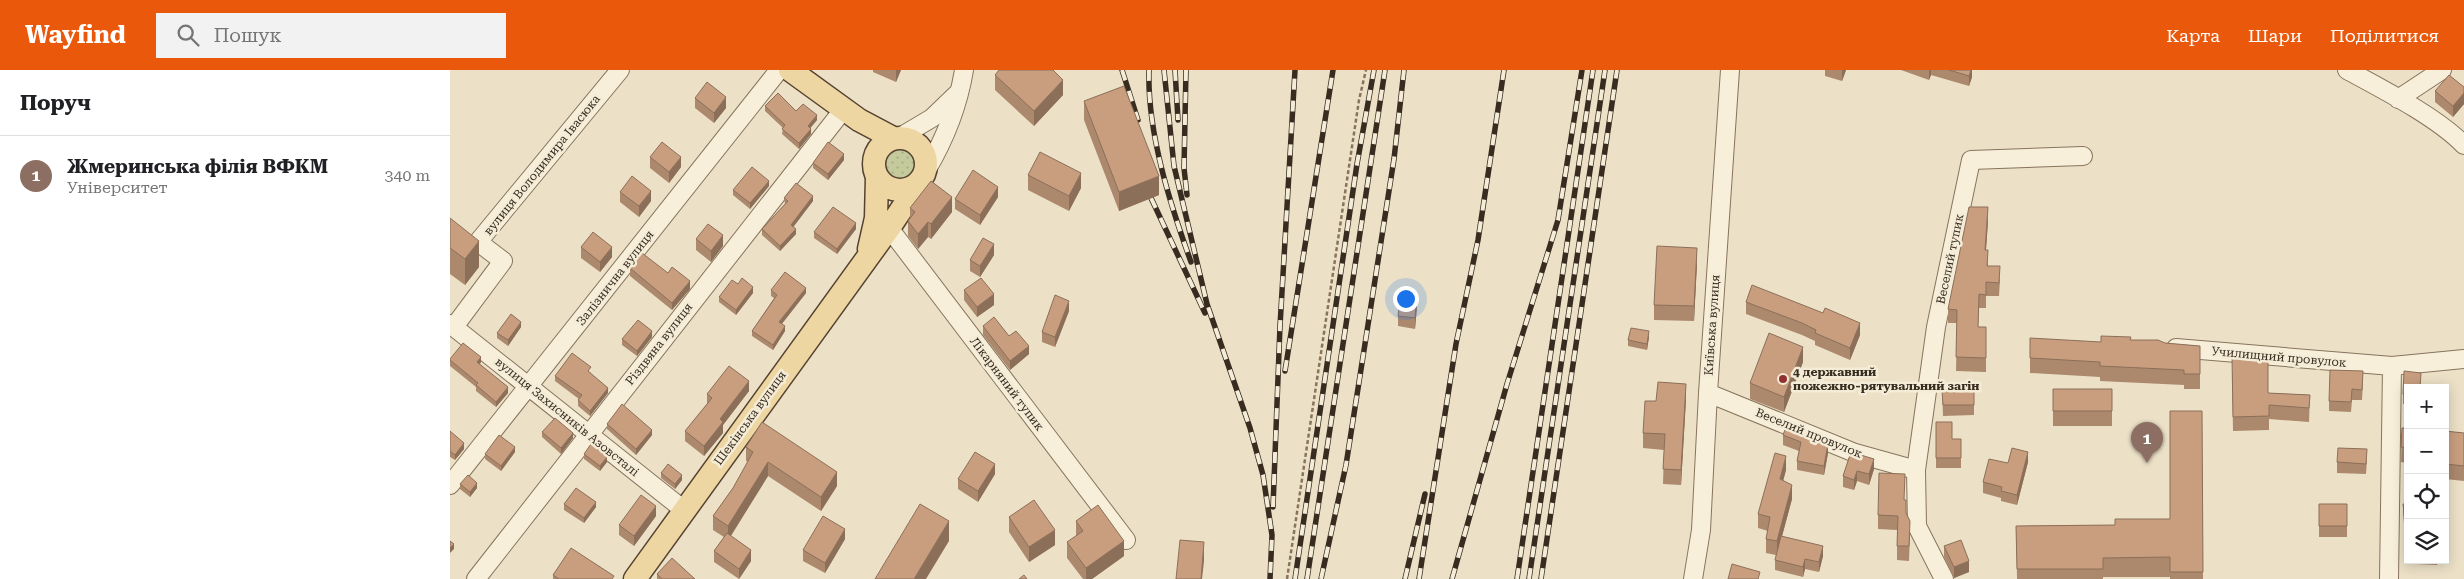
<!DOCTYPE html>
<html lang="uk">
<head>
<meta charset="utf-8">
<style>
  body { margin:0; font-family:"Roboto Serif",serif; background:#f2f2f2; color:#202124 }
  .controls { position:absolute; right:15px; bottom:15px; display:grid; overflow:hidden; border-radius:0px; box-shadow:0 2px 12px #0003 }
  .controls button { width:45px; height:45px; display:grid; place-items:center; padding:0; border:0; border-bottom:1px solid #e0e0e0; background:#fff; color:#202124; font:25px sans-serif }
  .you { position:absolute; left:955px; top:228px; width:18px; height:18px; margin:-12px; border:4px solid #fff; border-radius:50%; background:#1a73e8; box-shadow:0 0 0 8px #1a73e833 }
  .badge { display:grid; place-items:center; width:32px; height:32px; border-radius:50%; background:#ea580c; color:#fff; font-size:16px; font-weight:700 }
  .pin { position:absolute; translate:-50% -41px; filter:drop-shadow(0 1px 2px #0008) }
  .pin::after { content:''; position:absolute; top:26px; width:18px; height:15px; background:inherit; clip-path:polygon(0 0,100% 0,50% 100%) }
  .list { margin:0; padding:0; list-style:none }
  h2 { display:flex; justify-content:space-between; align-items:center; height:65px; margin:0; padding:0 20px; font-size:21px }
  h2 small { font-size:16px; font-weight:400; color:#757577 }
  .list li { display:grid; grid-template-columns:32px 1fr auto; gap:15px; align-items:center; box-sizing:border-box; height:80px; padding:0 20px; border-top:1px solid #e0e0e0 }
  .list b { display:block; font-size:19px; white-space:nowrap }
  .list p { margin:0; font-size:16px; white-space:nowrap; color:#757577 }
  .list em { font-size:16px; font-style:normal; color:#757577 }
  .icon { flex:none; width:28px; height:28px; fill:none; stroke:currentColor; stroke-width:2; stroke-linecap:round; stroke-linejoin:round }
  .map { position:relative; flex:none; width:2014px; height:509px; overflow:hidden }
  header { display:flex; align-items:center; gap:30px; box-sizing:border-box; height:70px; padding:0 25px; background:#ea580c; color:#fff }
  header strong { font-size:24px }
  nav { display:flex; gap:28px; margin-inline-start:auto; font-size:18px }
  .search { width:350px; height:45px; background:#f2f2f2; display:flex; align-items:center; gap:12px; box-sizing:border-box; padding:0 18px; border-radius:0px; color:#757577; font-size:19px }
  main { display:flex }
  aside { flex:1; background:#fff }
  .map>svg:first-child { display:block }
  .grass { fill:url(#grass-dots) }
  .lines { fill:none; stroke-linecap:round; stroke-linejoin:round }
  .minor-casing { stroke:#87745d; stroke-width:20 }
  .major-casing { stroke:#554231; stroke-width:25 }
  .path { stroke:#87745d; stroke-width:2.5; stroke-dasharray:4 2.5; stroke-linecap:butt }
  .minor { stroke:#f7efda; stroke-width:18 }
  .major { stroke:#edd6a2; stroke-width:22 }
  .rail-casing { stroke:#382c20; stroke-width:5.5 }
  .rail { stroke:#f4ecd6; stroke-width:4; stroke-dasharray:11; stroke-linecap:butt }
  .wall { fill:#ac886d }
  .shaded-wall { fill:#8c6f59 }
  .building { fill:#c89e7f; stroke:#8c6f59 }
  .poi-dot { fill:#933131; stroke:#f4ecd6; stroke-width:2 }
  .labels { text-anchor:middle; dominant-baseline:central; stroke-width:5; stroke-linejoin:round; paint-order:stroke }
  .street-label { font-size:12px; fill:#382c20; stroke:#f4ecd6 }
  .poi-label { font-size:12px; font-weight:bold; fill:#382c20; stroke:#f4ecd6; text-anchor:start }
</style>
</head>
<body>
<header>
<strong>Wayfind</strong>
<div class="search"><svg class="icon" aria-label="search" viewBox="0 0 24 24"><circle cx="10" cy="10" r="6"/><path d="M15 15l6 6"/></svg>Пошук</div>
<nav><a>Карта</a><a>Шари</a><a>Поділитися</a></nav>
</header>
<main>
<aside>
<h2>Поруч<small></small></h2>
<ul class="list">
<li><span class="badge" style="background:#8d6e63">1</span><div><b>Жмеринська філія ВФКМ</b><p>Університет</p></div><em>340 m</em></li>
</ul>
</aside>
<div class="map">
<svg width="2014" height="509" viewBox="0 0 2014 509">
  <defs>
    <pattern id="grass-dots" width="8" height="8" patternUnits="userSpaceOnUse" patternTransform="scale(1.25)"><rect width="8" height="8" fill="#c4ca9b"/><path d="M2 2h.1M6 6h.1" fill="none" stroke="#a9ae85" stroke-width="1.8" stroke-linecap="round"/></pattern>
  </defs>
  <rect width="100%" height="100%" fill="#ece1c7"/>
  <!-- grass -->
  <path class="grass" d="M432 94a18 18 0 1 1 36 0a18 18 0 1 1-36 0Z"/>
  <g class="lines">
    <!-- minor casing -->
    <g class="minor-casing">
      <path id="minor" d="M1897,0C1932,19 1987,47 2014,75
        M1948,29L1992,0
        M450,67L482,48L508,23
        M476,101C495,69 508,37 514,0
        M439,158L676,470
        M0,254L234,440
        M4,257L53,191L28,172L170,0
        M1726,278L1942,296
        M1258,323L1405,383L1466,400
        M0,415L329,0
        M26,509L393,40
        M1243,509L1251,460L1258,323L1280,0
        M1494,509L1467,456L1466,400L1486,257L1521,90L1633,86
        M1939,509L1942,296L2014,289"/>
    </g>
    <!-- major casing -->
    <g class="major-casing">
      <path id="major" d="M340,0L409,50L443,68
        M424 94a26 26 0 1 1 52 0a26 26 0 1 1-52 0Z
        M419,179L426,148L427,107
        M185,509L439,158L469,113"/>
    </g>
    <!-- path -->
    <path class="path" d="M837,509L909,30L916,0"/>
    <!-- minor -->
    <use href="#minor" class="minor"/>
    <!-- major -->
    <use href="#major" class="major"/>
    <!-- rail casing -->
    <g class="rail-casing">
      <path id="rail" d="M672,0L688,50
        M699,0C697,62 720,134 741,192
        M714,0L724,96L757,234L800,358L813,405L822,465L820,509
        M725,0L728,50
        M736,0L734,98L737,125
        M701,128L755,243
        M835,301L883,0
        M823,437L830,256L845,0
        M845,509L907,94L924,0
        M857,509L935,0
        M871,509L896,395L944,89L954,0
        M955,509L975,424
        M969,509L1006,274L1028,170L1054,0
        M1002,509L1057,314L1108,150L1132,0
        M1067,509L1143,0
        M1079,509L1155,0
        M1091,509L1167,0"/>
    </g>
    <!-- rail -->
    <use href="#rail" class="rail"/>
  </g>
  <!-- wall -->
  <path class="wall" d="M423,0H451L446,12L423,2Z
    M1375,0H1396L1392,11L1375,6Z
    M1451,0H1522V7L1519,16L1481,5L1479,10Z
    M545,5L613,25L584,56L545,20Z
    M2014,17V34L2003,47L1985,32V21Z
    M245,28L276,38L264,53L245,38Z
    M634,31L709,125L669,141L634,50Z
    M315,36L346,41L367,50L360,58L361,64L349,79L332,64L333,58L315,41Z
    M200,87L231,97L219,113L200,98Z
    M394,90L378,110L363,98V93Z
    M578,105L631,118L619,141L578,120Z
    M319,116L300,139L283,125V120Z
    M170,122L201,131L189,147L170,132Z
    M548,127L530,155L505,139V129Z
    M334,128L363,131L343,157L346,164L330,181L312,165V159L335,134Z
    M460,138L502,142L481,169L478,167L468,179L458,166V151L460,148Z
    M0,148L29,197L15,215L0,204Z
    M1538,151L1536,180L1538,196L1550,210L1549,226H1536V238H1529L1528,257H1536V302L1506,301L1507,253H1498V239Z
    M406,159L387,184L364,168V162Z
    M246,169L273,176L261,192L246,180Z
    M131,177L162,187L150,202L131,188Z
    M544,185L530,207L520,201V190Z
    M1247,193L1244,251L1204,250V235Z
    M180,198L218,203L240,219L222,240L180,206Z
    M288,214L303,223L286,245L269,232V227Z
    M321,220L356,223L332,254L335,261L323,280L302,266V261L324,228L321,226Z
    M514,220L544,235L527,247L514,230Z
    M1296,232L1410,265L1400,290L1365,275V271L1352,265L1296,244Z
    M967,236L965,259L948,256V246Z
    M619,241L605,277L592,272V262Z
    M533,256L559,266L579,284L560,300L533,265Z
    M71,257L58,276L47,268V263Z
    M202,267L187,286L172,275V269Z
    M1199,267L1197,280L1178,276V270Z
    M1681,270L1750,276V319H1734V315L1650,311V307L1580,303V288L1651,272Z
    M0,289L31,292L30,294L58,323L46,337L26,321V317L0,296Z
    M1353,292L1334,342L1300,329V313Z
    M1782,301L1818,323L1860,325L1859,352L1819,349V360L1783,361Z
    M141,302L140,303L158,323L140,346L128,336V330L129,329L105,311V306Z
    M1913,312L1912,330H1902L1901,342L1879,341V331Z
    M1958,318V334H1953V324Z
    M1524,319V345L1493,346L1492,320Z
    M1603,319H1662V356H1603Z
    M299,321L273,355V363L254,386L235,371V361L257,334V324Z
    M1236,329L1231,415L1213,414L1214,380L1193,378V363Z
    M1752,341L1753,509H1720V507H1653V509H1567L1566,456L1665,455L1720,449Z
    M1486,352L1502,369H1511V398H1486Z
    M157,354L202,365L186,385L157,359Z
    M1336,357L1378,383L1374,405L1347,400V391L1349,381L1333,375V365Z
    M1952,358H1958V406H1956V393L1951,392Z
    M0,361L14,379L5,390L0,387Z
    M1995,361L2014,363V411L1995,409Z
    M92,362L123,368L111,384L92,367Z
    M296,377L387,416L371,441L318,406L281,466L301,491L289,509L264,492V481L274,467L263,460V446L283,418L298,392L296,391Z
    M65,382L51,401L35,389V384Z
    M1401,382L1424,399L1419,415L1407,411L1404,420L1393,417V406Z
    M134,384L157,392L150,401L134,389Z
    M1917,390L1916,404L1887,403V392Z
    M1578,392L1567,435L1551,431V428L1533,423V412L1558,393Z
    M1336,400L1333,410L1342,429L1332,466L1373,486L1369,502L1355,499L1353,507L1325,500V490L1326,485L1316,483V469L1318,461L1308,458V444Z
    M211,403L232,410L225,419L211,408Z
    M545,404L528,432L508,419V409Z
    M10,414L27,418L20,427L10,419Z
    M1454,430L1460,465L1459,491L1447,490V460L1428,459V445Z
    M114,434L146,437L134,453L114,440Z
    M1869,434H1897V467H1869Z
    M1953,434H1958V469L1956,470L1953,445Z
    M206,446L184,476L169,465V455Z
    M559,447L605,475L579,492L559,462Z
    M626,451L674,486L642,509H633L617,488V472L626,466Z
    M395,469L375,503L353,491V480Z
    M1494,476L1519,502L1504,508L1494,487Z
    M1966,490H1988L1987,495L1966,494Z
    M207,504L245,509H207Z
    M103,505L164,509H103Z"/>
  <!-- shaded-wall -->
  <path class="shaded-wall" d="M446,0H451L446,12Z
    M1392,0H1396L1392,11Z
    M1479,0H1481V5L1479,10Z
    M1521,0H1522V7L1519,16V6Z
    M613,10V25L584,56V41Z
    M2014,23V34L2003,47V36Z
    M276,27V38L264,53V43Z
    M367,45V50L358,61V56Z
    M361,59V64L349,79V73Z
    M394,84V90L378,110V104Z
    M231,87V97L219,113V102Z
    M631,103V118L619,141V126Z
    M709,106V125L669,141V122Z
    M319,111V116L300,139V133Z
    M548,117V127L530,155V145Z
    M201,121V131L189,147V136Z
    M363,126V131L341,160V155Z
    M502,127V142L481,169V154Z
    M1538,137V151L1535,193V180Z
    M478,152V167L468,179V164Z
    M406,153V159L387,184V179Z
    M346,159V164L330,181V176Z
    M273,165V176L261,192V181Z
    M29,171V197L15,215V189Z
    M544,174V185L530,207V196Z
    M162,177V187L150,202V192Z
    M1247,178V193L1244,251V236Z
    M240,211V219L222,240V233Z
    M303,217V223L286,245V240Z
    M356,218V223L329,257V252Z
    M544,224V235L527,247V237Z
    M967,226V236L965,259V248Z
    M619,231V241L605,277V267Z
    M71,252V257L58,276V270Z
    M1410,253V265L1400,290V278Z
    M335,256V261L323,280V275Z
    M202,261V267L187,286V281Z
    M1199,261V267L1197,280V274Z
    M579,276V284L560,300V291Z
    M1353,277V292L1334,342V327Z
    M31,287V292L27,297V292Z
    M299,311V321L273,355V363L254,386V376L270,349Z
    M1236,314V329L1231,415V400Z
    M58,317V323L46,337V332Z
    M158,318V323L140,346V341Z
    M202,360V365L186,385V379Z
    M123,363V368L111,384V378Z
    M14,373V379L5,390V385Z
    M1378,374V383L1374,405V396Z
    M65,377V382L51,401V396Z
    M1578,382V392L1567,435V425Z
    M1336,386V400L1330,423V409Z
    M157,387V392L150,401V396Z
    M1424,389V399L1419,415V404Z
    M318,392V406L278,470V456Z
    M545,394V404L528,432V421Z
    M1407,401V411L1404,420V410Z
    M387,402V416L371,441V427Z
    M232,405V410L225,419V414Z
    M27,413V418L20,427V422Z
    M1342,415V429L1327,485V471Z
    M146,432V437L134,453V448Z
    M206,436V446L184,476V466Z
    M499,451V471L476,509H464Z
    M395,459V469L375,503V493Z
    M605,460V475L579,492V477Z
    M674,471V486L642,509H636V498Z
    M754,472V491L752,509H751Z
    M4,474V479L0,483V478Z
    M1373,476V486L1369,502V492Z
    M301,480V491L289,509V499Z
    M1355,489V499L1353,507V497Z
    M1519,491V502L1504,508V497Z"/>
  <!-- building -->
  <path class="building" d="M549,0H603L613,10L584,41L545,5Z
    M1499,0H1521L1519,6Z
    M1999,5L2014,17V23L2003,36L1985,21Z
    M257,12L276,27L264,43L245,28Z
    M674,16L709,106L669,122L634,31Z
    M328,23L346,41L353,34L367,45L358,56L361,59L349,73L332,59L335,55L315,36Z
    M212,72L231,87L219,102L200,87Z
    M378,72L394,84L378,104L363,93Z
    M590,82L631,103L619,126L578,105Z
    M302,97L319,111L300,133L283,120Z
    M523,100L548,117L530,145L505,129Z
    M182,106L201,121L189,136L170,122Z
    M481,111L502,127L481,154L478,152L468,164L458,151L465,142L460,138Z
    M346,113L363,126L341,155L346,159L330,176L312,159L338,131L334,128Z
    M383,137L406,153L387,179L364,162Z
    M1519,137H1538L1535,180H1538L1537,196H1550L1549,213L1536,212V225L1529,224L1528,257H1536V288L1506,287L1507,240L1498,239Z
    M0,148L29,171L15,189L0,178Z
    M258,154L273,165L261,181L246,169Z
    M143,162L162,177L150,192L131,177Z
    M533,168L544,174L530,196L520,190Z
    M1207,176L1247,178L1244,236L1204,235Z
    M192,183L218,203L222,197L240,211L222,233L180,198Z
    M335,202L356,218L329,252L335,256L323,275L302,261L327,225L321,220Z
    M292,208L303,217L286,240L269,227L282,210L288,214Z
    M531,208L544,224L527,237L514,220Z
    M1302,215L1373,243L1375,238L1410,253L1400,278L1365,263L1366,260L1352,253L1296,232Z
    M951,223L967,226L965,248L948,246Z
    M605,225L619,231L605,267L592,262Z
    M61,244L71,252L58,270L47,263Z
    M544,247L559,266L566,261L579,276L560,291L533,256Z
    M188,250L202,261L187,281L172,269Z
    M1181,258L1199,261L1197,274L1178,270Z
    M1319,263L1353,277L1334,327L1300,313Z
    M1651,266L1681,267L1680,270H1708L1715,273L1750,276V304H1734V300L1650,296V292L1580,288V268L1651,272Z
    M13,273L31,287L27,292L58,317L46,332L26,315L28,313L0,290V289Z
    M122,283L141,297L138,301L158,318L140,341L128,330L132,325L105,306Z
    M1818,286V323L1860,325L1859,338L1819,335V346L1783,347L1782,287Z
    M279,296L299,311L270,349L273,352L254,376L235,361L262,328L257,324Z
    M1880,300L1913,301L1912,320L1902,319L1901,332L1879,331Z
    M1954,301L1971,303L1970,318H1958V324H1953Z
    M1208,312L1236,314L1231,400L1213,399L1215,364L1193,363L1195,331H1206Z
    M1524,319V335H1493L1492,320Z
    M1603,319H1662V341H1603Z
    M172,334L202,360L186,379L157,354Z
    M1720,341H1752L1753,502H1720V487L1653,488V499H1567L1566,456L1665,455V449H1720Z
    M105,348L123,363L111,378L92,362Z
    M312,352L387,402L371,427L318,392L278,456L263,446L283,418L303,382L296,377Z
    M1486,352H1502V369H1511V388H1486Z
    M1336,357L1378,374L1374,396L1347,391L1351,372L1333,365Z
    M1952,358H1958V391H1956L1958,378L1951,377Z
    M0,361L14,373L5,385L0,381Z
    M1995,361L2014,363V396L1995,394Z
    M49,365L65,377L51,396L35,384Z
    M141,374L157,387L150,396L134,384Z
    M1562,378L1578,382L1567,425L1551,421L1552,417L1533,412L1539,389L1558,393Z
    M1888,378L1917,379L1916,394L1887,392Z
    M525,382L545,394L528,421L508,409Z
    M1401,382L1424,389L1419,404L1407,401L1404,410L1393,406Z
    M1325,383L1336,386L1330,409L1342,415L1327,471L1316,469L1320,447L1308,444Z
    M218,394L232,405L225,414L211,403Z
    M1429,403L1455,404L1454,430H1456V443L1460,451L1459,476H1447L1448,446L1428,445Z
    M18,405L27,413L20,422L10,414Z
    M126,418L146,432L134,448L114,434Z
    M191,425L206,436L184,466L169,455Z
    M584,430L605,460L579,477L559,447Z
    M470,434L499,451L464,509H425Z
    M1869,434H1897V456H1869Z
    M1953,434H1958V459H1956Z
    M648,435L674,471L636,498L617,472L633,461L626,451Z
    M373,446L395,459L375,493L353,480Z
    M277,463L301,480L289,499L264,481Z
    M1331,466L1373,476L1369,492L1355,489L1353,497L1325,490Z
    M730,470L754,472L751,509H726Z
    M1511,470L1519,491L1504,497L1494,476Z
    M0,471L4,474L0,478Z
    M121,478L164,506L162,509H109L103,505Z
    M222,488L245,509H212L207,504Z
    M1282,494L1310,502L1308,509H1278Z
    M574,505L577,509H569Z"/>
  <!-- markers -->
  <circle class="poi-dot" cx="1333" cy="309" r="5"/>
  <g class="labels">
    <!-- street labels -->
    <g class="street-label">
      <text transform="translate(92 95) rotate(-51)">вулиця Володимира Івасюка</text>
      <text transform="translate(1500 189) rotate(-78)">Веселий тупик</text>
      <text transform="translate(165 208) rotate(-52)">Залізнична вулиця</text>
      <text transform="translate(1262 255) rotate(-86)">Київська вулиця</text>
      <text transform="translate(209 274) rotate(-52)">Різдвяна вулиця</text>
      <text transform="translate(1829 287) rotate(5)">Училищний провулок</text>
      <text transform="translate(557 314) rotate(53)">Лікарняний тупик</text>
      <text transform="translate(117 347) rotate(39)">вулиця Захисників Азовсталі</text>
      <text transform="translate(300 348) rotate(-54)">Шекінська вулиця</text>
      <text transform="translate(1359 363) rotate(22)">Веселий провулок</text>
    </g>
    <!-- poi labels -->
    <g class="poi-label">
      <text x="1343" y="302">4 державний<tspan x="1343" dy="14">пожежно-рятувальний загін</tspan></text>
    </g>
  </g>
</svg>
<div class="controls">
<button>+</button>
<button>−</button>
<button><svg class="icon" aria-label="locate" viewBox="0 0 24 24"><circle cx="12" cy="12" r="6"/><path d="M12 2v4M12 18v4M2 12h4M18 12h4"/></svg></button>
<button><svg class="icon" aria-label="layers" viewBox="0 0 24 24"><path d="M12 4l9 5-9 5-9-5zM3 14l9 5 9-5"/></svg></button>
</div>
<div class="you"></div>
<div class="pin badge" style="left:1697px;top:393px;background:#8d6e63">1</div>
</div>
</main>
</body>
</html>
